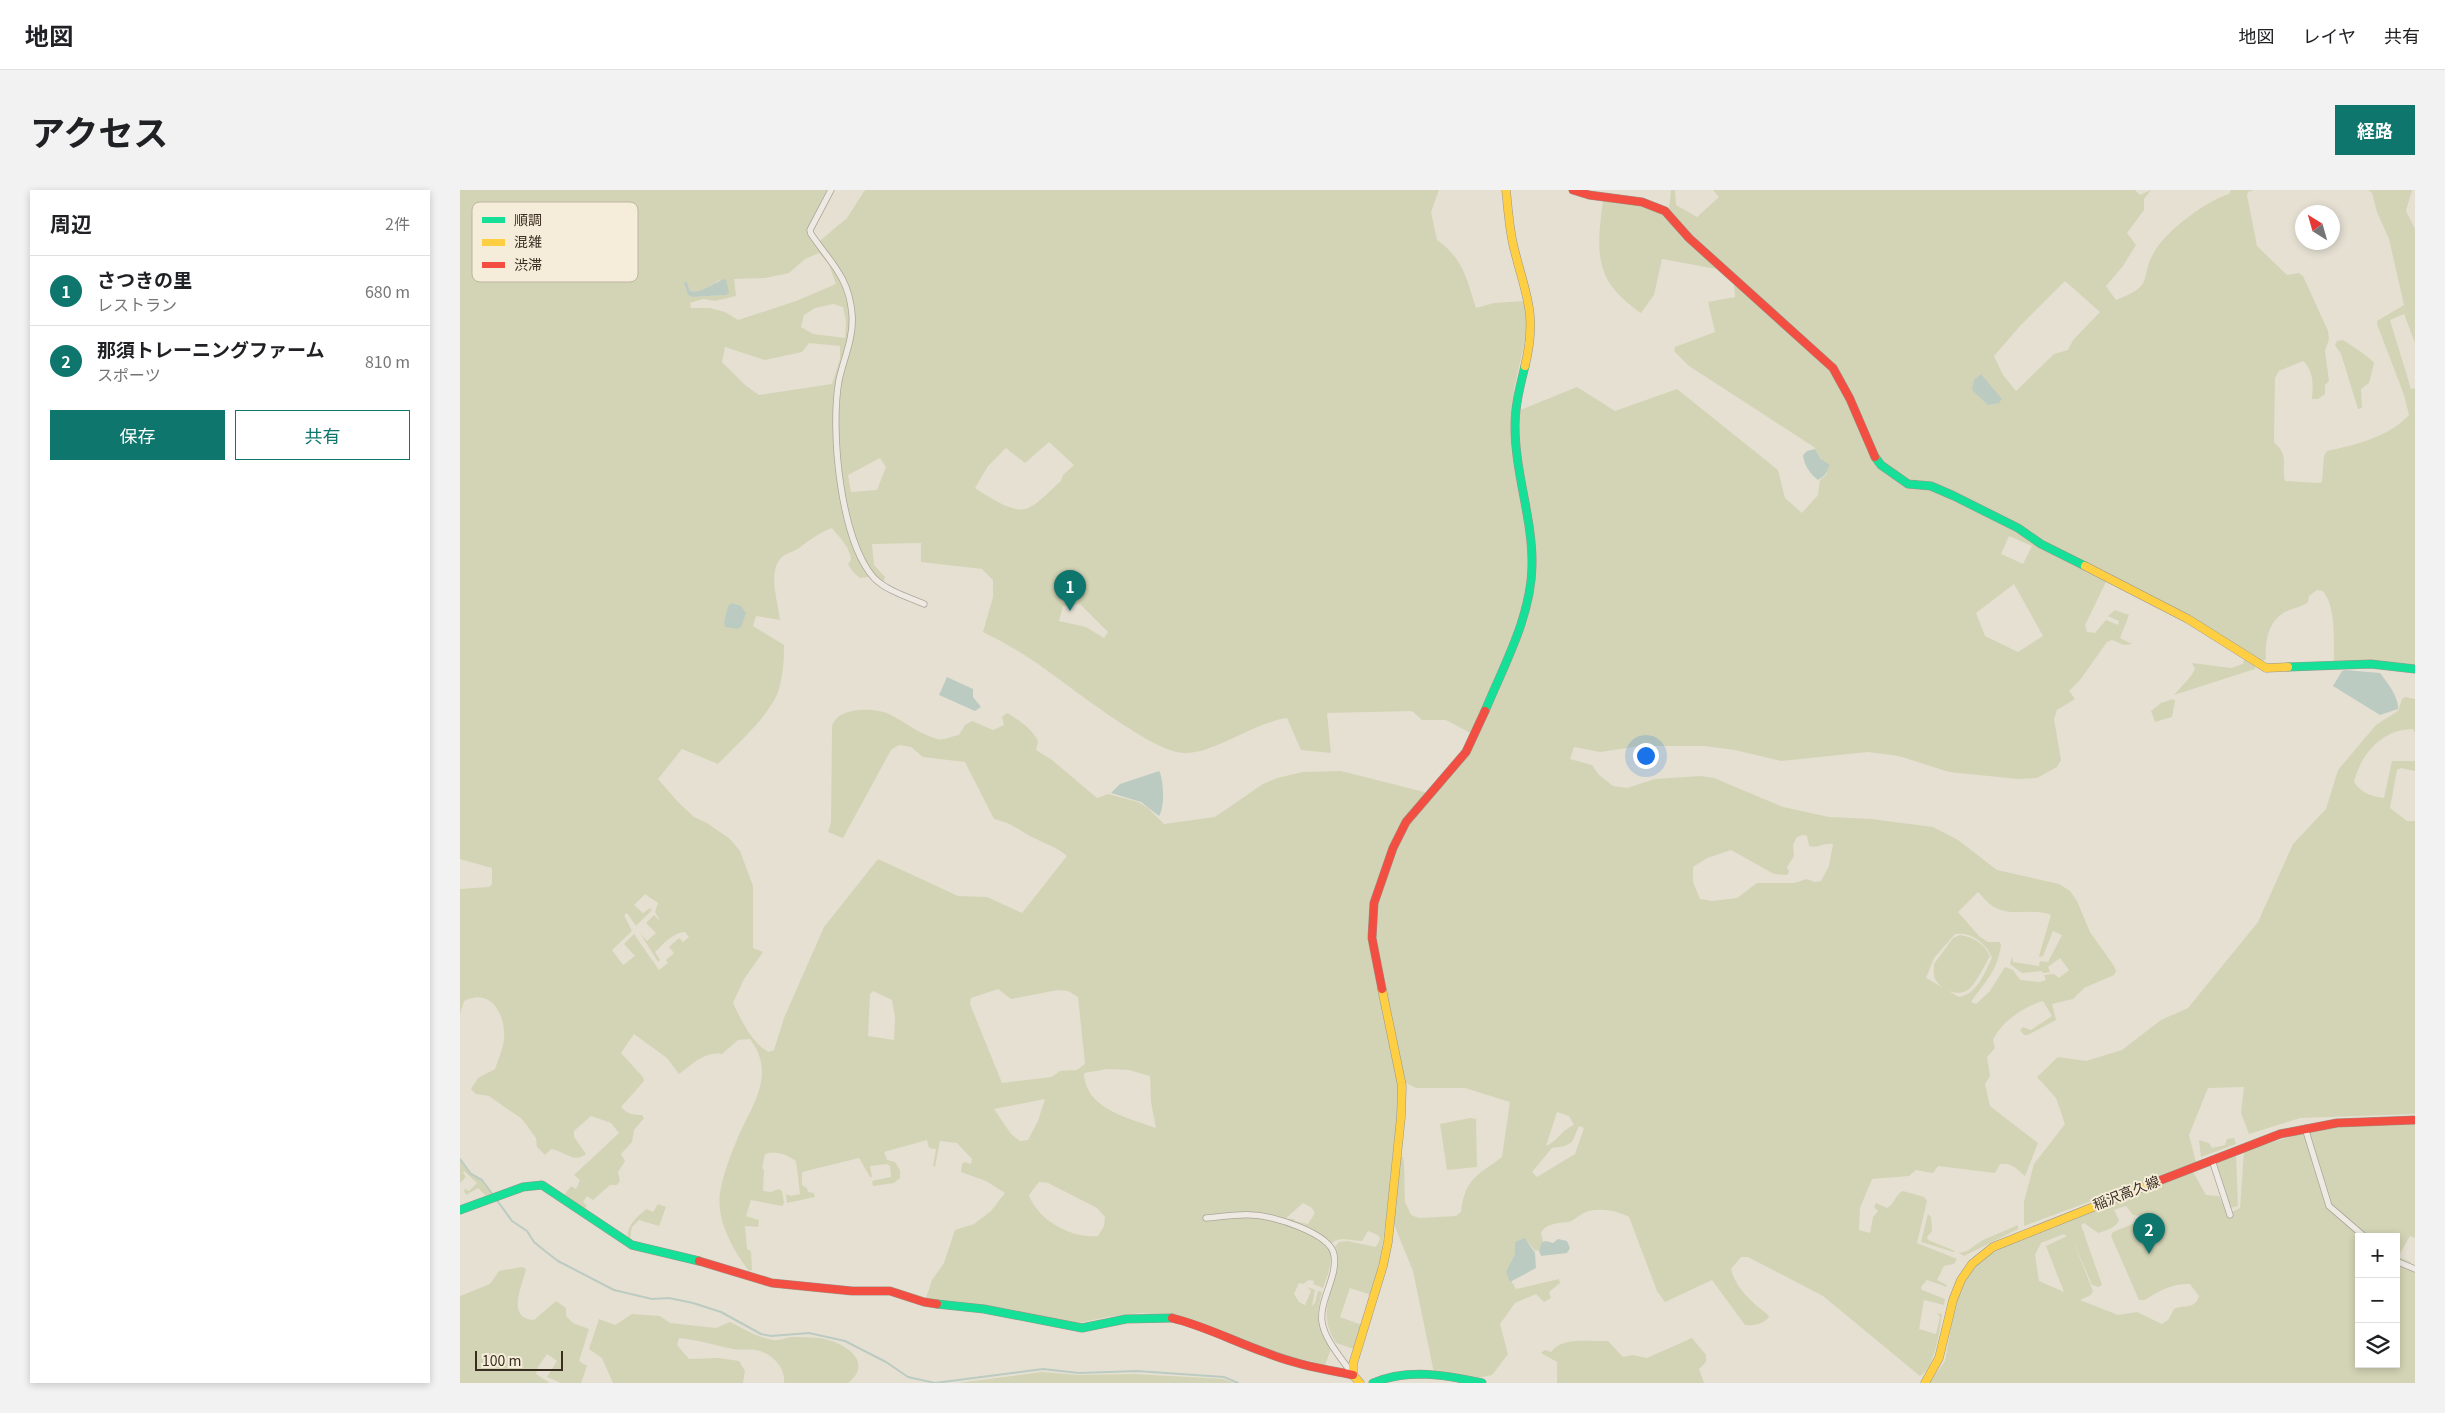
<!DOCTYPE html>
<html lang="ja">
<head>
<meta charset="utf-8">
<style>
  body { margin:0; font-family:Georgia,"Noto Sans JP",serif; background:#f2f2f2; color:#202124 }
  .controls { position:absolute; right:15px; bottom:15px; display:grid; overflow:hidden; border-radius:0px; box-shadow:0 2px 8px #0003 }
  .controls button { width:45px; height:45px; display:grid; place-items:center; padding:0; border:0; border-bottom:1px solid #e0e0e0; background:#fff; color:#202124; font:25px sans-serif }
  .compass { position:absolute; left:1835px; top:15px; width:45px; height:45px; border-radius:50%; background:#fff; box-shadow:0 2px 8px #0003; rotate:323deg }
  .scale { position:absolute; left:15px; bottom:12px; width:88px; box-sizing:border-box; padding-left:5px; border:2px solid #3a2e22; border-top:0; font-size:14px; line-height:18px; white-space:nowrap; color:#3a2e22; -webkit-text-stroke:4px #f5edd9; paint-order:stroke }
  .you { position:absolute; left:1185px; top:565px; width:18px; height:18px; margin:-12px; border:4px solid #fff; border-radius:50%; background:#1a73e8; box-shadow:0 0 0 8px #1a73e833 }
  .badge { display:grid; place-items:center; width:32px; height:32px; border-radius:50%; background:#0f766e; color:#fff; font-size:16px; font-weight:700 }
  .pin { position:absolute; translate:-50% -41px; filter:drop-shadow(0 1px 2px #0008) }
  .pin::after { content:''; position:absolute; top:26px; width:18px; height:15px; background:inherit; clip-path:polygon(0 0,100% 0,50% 100%) }
  .list { margin:0; padding:0; list-style:none }
  h2 { display:flex; justify-content:space-between; align-items:center; height:65px; margin:0; padding:0 20px; font-size:21px }
  h2 small { font-size:16px; font-weight:400; color:#757577 }
  .list li { display:grid; grid-template-columns:32px 1fr auto; gap:15px; align-items:center; box-sizing:border-box; height:70px; padding:0 20px; border-top:1px solid #e0e0e0 }
  .list b { display:block; font-size:19px; white-space:nowrap }
  .list p { margin:0; font-size:16px; white-space:nowrap; color:#757577 }
  .list em { font-size:16px; font-style:normal; color:#757577 }
  .actions { display:flex; gap:10px; padding:15px 20px }
  .actions a { flex:1; padding:11px 0; border:1px solid #0f766e; border-radius:0px; text-align:center; font-size:18px; color:#0f766e }
  .actions .main { background:#0f766e; color:#fff }
  .icon { flex:none; width:28px; height:28px; fill:none; stroke:currentColor; stroke-width:2; stroke-linecap:round; stroke-linejoin:round }
  .map { position:relative; flex:none; width:1955px; height:1193px; overflow:hidden; border-radius:0px }
  header { display:flex; align-items:center; gap:30px; box-sizing:border-box; height:70px; padding:0 25px; background:#fff; border-bottom:1px solid #e0e0e0 }
  header strong { font-size:24px }
  nav { display:flex; gap:28px; margin-inline-start:auto; font-size:18px }
  .intro { display:flex; align-items:center; justify-content:space-between; box-sizing:border-box; height:120px; padding:0 30px }
  h1 { margin:0; font-size:35px }
  .button { padding:12px 22px; border-radius:0px; background:#0f766e; color:#fff; font-size:18px; font-weight:700 }
  main { display:flex; gap:30px; padding:0 30px }
  aside { flex:1; background:#fff; border-radius:0px; box-shadow:0 2px 8px #0003 }
  .map>svg:first-child { display:block }
  .green { fill:#d3d4b5; fill-rule:evenodd }
  .water { fill:#bccbc2 }
  .lines { fill:none; stroke-linecap:round; stroke-linejoin:round }
  .stream { stroke:#bccbc2; stroke-width:2 }
  .street-casing { stroke:#aba59a; stroke-width:7 }
  .fast-casing { stroke:#9b958a; stroke-width:9 }
  .slow-casing { stroke:#9b958a; stroke-width:9 }
  .jam-casing { stroke:#9b958a; stroke-width:9 }
  .street { stroke:#eeeae3; stroke-width:5.5 }
  .fast { stroke:#16e098; stroke-width:8 }
  .slow { stroke:#ffcf43; stroke-width:8 }
  .jam { stroke:#f24e42; stroke-width:8 }
  .labels { text-anchor:middle; dominant-baseline:central; stroke-width:4; stroke-linejoin:round; paint-order:stroke }
  .street-label { font-size:14px; fill:#3a2e22; stroke:#f5edd9 }
  .key { fill:#f5edd9; stroke:#bdb4a2; stroke-width:1 }
  .key-label { font-size:14px; fill:#3a2e22 }
</style>
</head>
<body>
<header>
<strong>地図</strong>
<nav><a>地図</a><a>レイヤ</a><a>共有</a></nav>
</header>
<div class="intro"><h1>アクセス</h1><a class="button">経路</a></div>
<main>
<aside>
<h2>周辺<small>2件</small></h2>
<ul class="list">
<li><span class="badge">1</span><div><b>さつきの里</b><p>レストラン</p></div><em>680 m</em></li>
<li><span class="badge">2</span><div><b>那須トレーニングファーム</b><p>スポーツ</p></div><em>810 m</em></li>
</ul>
<div class="actions"><a class="main">保存</a><a>共有</a></div>
</aside>
<div class="map">
<svg width="1955" height="1193" viewBox="0 0 1955 1193">
  <rect width="100%" height="100%" fill="#e5e0d2"/>
  <!-- green -->
  <path class="green" d="M0,0H367L347,39L350,49L355,55L387,28L405,0H979L971,22L977,50C1004,69 1006,88 1016,118L1034,113L1065,111L1069,133L1054,199L1053,223L1117,197L1155,221L1217,199L1318,280L1325,308L1342,323L1358,305L1360,290L1367,284L1365,275L1354,257L1229,176L1214,161L1215,157L1255,142L1248,112L1275,107L1274,91L1262,80L1202,69L1194,105L1181,123C1134,91 1136,64 1143,11L1209,19L1211,0H1215L1216,15L1237,27L1259,7L1253,0H1675L1680,5L1691,0L1684,9V20L1667,43L1676,55L1663,76L1646,96L1656,110C1698,94 1677,89 1696,59C1709,39 1746,11 1769,4L1771,0H1794L1788,2L1787,5L1797,56L1827,85L1839,83L1843,86L1868,141L1869,149L1865,161L1869,191L1865,195V204L1858,209H1852C1853,195 1854,181 1843,171L1819,181L1815,188L1814,252C1830,267 1821,273 1825,291L1859,293L1862,292L1864,266L1867,261C1895,255 1929,247 1949,225L1944,205L1917,134V131L1944,115L1929,49L1917,22L1912,3L1908,0H1952L1946,21L1955,39V153L1944,124L1930,130L1951,199L1955,198V477L1874,471C1873,450 1877,419 1863,401L1857,400L1849,406L1848,412C1842,417 1834,418 1827,421C1808,430 1805,451 1806,469L1799,473L1753,442L1647,390L1625,435L1627,442L1635,443L1646,430L1658,435L1659,431L1648,426L1655,420L1669,425L1660,448L1672,454L1664,455L1652,450L1647,452L1620,490L1609,501L1615,509L1597,520L1594,529L1601,570L1597,577L1577,588L1558,589L1489,582L1439,566L1408,562L1321,571L1275,560L1244,556H1180L1140,562L1114,557L1110,569L1132,575L1138,584L1153,596L1167,598L1195,589L1241,586L1254,588L1323,617L1369,627L1411,629L1473,637L1498,650L1537,680L1599,694L1610,701L1617,711L1630,742L1654,776L1656,781L1654,785L1624,798L1613,809L1592,814L1596,830L1568,845H1564L1560,840L1563,837L1571,840L1592,826L1583,811C1563,817 1541,832 1533,850L1535,858L1527,867L1530,886L1525,894L1530,916L1578,953L1565,986C1557,979 1551,972 1540,974L1535,983L1478,976L1473,983L1456,980L1449,986L1412,989L1400,1018L1399,1040L1410,1043L1413,1027L1418,1021L1414,1017L1416,1013L1427,1018C1435,1014 1435,1004 1443,1001L1464,1007L1467,1011L1457,1053L1497,1069L1494,1074L1484,1076L1477,1090L1487,1095V1097L1467,1090L1461,1097L1462,1100L1485,1109L1484,1115L1464,1110L1459,1139L1476,1144L1480,1127L1477,1123L1482,1124C1480,1139 1475,1178 1460,1186L1363,1106L1288,1067H1281L1271,1079C1276,1099 1292,1112 1307,1124L1309,1127C1304,1134 1293,1136 1285,1135L1252,1090L1205,1112L1197,1101L1169,1027C1159,1021 1138,1017 1126,1022C1120,1024 1115,1030 1109,1032C1099,1033 1086,1033 1081,1043L1083,1052L1080,1060L1075,1061L1065,1048L1050,1089L1056,1099L1099,1089L1100,1093L1089,1102L1091,1108L1084,1112L1076,1104L1055,1113L1040,1134L1048,1164L1032,1185L1017,1188L974,1183L953,1081L933,1032L940,967H943L944,972L945,1012L951,1025L959,1028L996,1026L1001,1022C1005,988 1017,986 1042,967L1050,912L1005,898H956L944,892C928,962 932,1036 911,1105L890,1098L880,1127L902,1135L894,1159L876,1153C851,1114 885,1093 874,1058L879,1052L887,1051L916,1057L920,1049L918,1045L908,1041L902,1051C890,1051 877,1045 869,1056C874,1071 868,1084 863,1098L853,1094L854,1091L849,1090L843,1094L839,1093L834,1104L839,1112L845,1115L851,1101L847,1097L855,1100L852,1116L855,1113L858,1101L862,1102C856,1128 856,1137 871,1159L865,1175L810,1161L711,1126L681,1123L647,1127L615,1134L468,1109L466,1108L472,1090L484,1073L495,1040L514,1034L531,1021L545,1003L526,991L501,982L502,974L505,972L511,974L512,969L497,953L480,951L475,977L473,976L476,959L469,958L467,950L424,962L427,970L435,972L440,980V988L434,993L413,996L412,991L431,987L430,976L427,974L410,976L412,987H410L399,968L342,982V995L347,998L348,1002L354,1003L355,1007L327,1013L326,1004L331,1006L340,1004L336,971C327,965 316,960 305,964L302,978L304,980L303,1001L311,1002L319,999L322,1001L324,1013L322,1016L291,1010L286,1026L299,1030L298,1037L285,1036L287,1059L291,1061L292,1080L289,1081C273,1060 256,1030 260,1003C262,987 270,967 276,952C290,917 318,886 290,849L278,850L262,864C245,861 233,874 219,884L207,868L174,844L161,863L183,887L184,891L161,917C168,924 172,925 182,925L184,928L174,940L172,952L161,964L165,971L158,982L160,991L157,995H150L133,1010L127,1006L123,1012L127,1016L125,1018L118,1016L104,1005L111,996L116,999L120,990L114,985L159,943L151,933L131,926L114,941V947L126,964C113,974 105,961 91,959L85,965L77,957L76,948L62,929L29,906L16,904L11,899L18,888L35,879C38,870 43,859 44,849C46,825 31,797 4,811L0,824V699L29,697L32,694V678L0,669ZM359,63L369,75L376,94L336,111L278,130L265,122L250,118H231L230,113L243,109L255,111L276,106L274,89L305,88L329,83L345,69ZM259,90L266,105L233,107L224,92H227L230,101C240,103 251,96 259,90ZM1605,91L1640,122L1613,150L1608,160L1594,164L1556,201L1543,185L1534,166L1560,136ZM373,114L383,117L386,131L385,148L353,144L341,137L344,125L355,118ZM349,153L380,156V169L372,194L299,205L285,195L262,172L265,157L305,170L342,162ZM589,252L614,275L603,285L601,291C591,299 580,313 568,318C554,325 526,305 515,298L528,276L546,258L565,273ZM420,268L426,277L417,300L391,302L388,285ZM372,338C380,348 390,357 391,370L388,374L393,382L400,388L408,387L423,393L425,387L414,375L412,354L461,353V372L522,379L533,390V407L523,442C541,451 558,460 575,472C606,493 690,561 723,563C752,565 795,532 827,528L841,560L871,563L867,523L952,521L962,530H986L1018,547L972,604L881,581L843,582L817,588L803,594L755,627L704,634L688,618L678,612L648,604L637,608L592,570L576,560L578,551C572,539 559,530 547,523L542,527L544,535L533,540L512,531L505,535L499,545C492,546 483,551 477,549C459,544 445,532 429,524C413,517 376,517 372,537L371,632L368,642L383,648L431,560L439,555L451,557L463,567L505,572L534,629C555,634 559,641 576,649C588,655 597,657 607,666L562,723L527,707L498,706L418,669L364,737L324,828L314,860L309,862C293,855 280,828 273,813L284,789L303,762L293,758V696L280,661L270,649L247,633L234,627L218,612L198,589L222,559L258,574C276,555 309,526 318,502C323,487 324,471 324,455L293,436L296,426L320,430C318,411 307,382 322,367C326,363 334,362 339,358C350,350 358,343 372,338ZM1549,346L1572,356L1563,374L1541,364ZM1554,394L1583,446L1558,462L1525,446L1516,423ZM620,414L648,442L644,448L626,437L599,431L603,416ZM1343,645L1347,646L1349,656C1357,659 1364,652 1373,654L1369,676L1361,691L1354,692L1347,689L1334,693H1297L1277,708L1252,711L1240,709L1233,692V677L1247,668L1271,660L1314,684L1327,685L1329,682L1327,677L1334,666L1333,655L1337,647ZM1518,702C1523,707 1529,715 1536,718C1553,727 1574,717 1591,725L1579,766L1580,767L1583,766L1593,741L1602,745L1588,772L1580,771L1579,776L1553,772L1552,766L1550,774L1562,783L1582,781L1583,783L1590,782L1588,777L1600,768L1609,780L1599,788L1594,784L1584,785L1586,790L1580,792L1560,790L1553,780L1545,777L1530,801L1516,814L1511,812C1525,791 1536,784 1541,756L1540,752H1528L1520,747L1498,722ZM185,704L198,713L195,722L200,731L194,725L186,733L196,743L187,751L180,743L198,772L200,770L195,762C203,754 212,743 225,742L229,747L223,752L219,748L209,757L214,763L206,770L208,773L199,780L174,744L164,754L175,766L163,775L152,760L172,741L164,725L167,723L176,736L192,720L190,718L183,723L174,715ZM1495,744C1512,742 1526,753 1532,768C1524,784 1517,804 1499,807L1466,788L1474,768ZM538,799L551,809L598,800L608,801L618,807L625,874L617,880L600,881L592,887L542,893L510,814L511,808ZM413,801L432,810L435,828L434,850L408,846L410,804ZM648,879L669,880L690,886L691,912L696,938C669,928 625,919 624,883ZM585,909L578,931L568,950L560,951L551,944L534,919ZM1097,922L1109,926L1114,935C1102,939 1097,952 1086,956ZM1119,936L1124,938L1115,964L1077,987L1072,982L1092,958L1105,956L1112,952ZM579,992L588,993L637,1018L645,1027L644,1036L638,1046C613,1049 578,1031 569,1005ZM843,1013L852,1018L855,1023L848,1034L835,1031L834,1029H825Z
    M1883,150C1888,153 1911,168 1914,173L1909,193L1901,199L1902,218L1898,219L1881,164L1875,155L1877,151Z
    M1784,469L1795,476V479L1714,505L1731,486L1735,479L1732,473L1771,478L1783,474Z
    M1945,507L1955,509V543L1953,539C1923,539 1901,563 1894,592C1901,603 1911,606 1924,608L1932,571H1955V581L1941,578L1937,580L1930,618L1947,631H1955V924L1840,928L1789,944L1781,923L1784,897L1748,898L1729,945L1736,972L1564,1036V1012L1574,974L1605,934L1596,908L1577,887L1598,867L1626,871L1662,860L1701,830L1728,818L1798,732L1833,654L1866,619L1878,580L1883,574L1916,535L1938,521L1942,509Z
    M1713,509L1715,511L1712,527L1695,532L1691,521L1701,513Z
    M1500,745C1513,747 1524,753 1530,766C1524,776 1517,792 1509,799C1498,808 1481,800 1475,789C1473,784 1474,779 1474,774L1493,748Z
    M1010,928L1016,929L1017,977L987,980L980,934Z
    M1955,934V1048L1950,1046L1938,1067L1951,1072L1950,1075L1936,1068V1047H1899V1174H1936V1073L1955,1082V1193H1469L1485,1171L1496,1110L1505,1090L1518,1072L1543,1054L1732,980L1746,1005L1759,1006L1767,1024L1780,1018L1784,961L1842,943L1888,936ZM1666,1016L1673,1025L1694,1027L1697,1029L1690,1027L1653,1042L1651,1046L1679,1110H1685C1698,1101 1714,1093 1730,1094L1739,1106C1735,1120 1724,1114 1714,1119L1708,1130L1702,1134L1677,1122L1658,1125L1620,1110L1631,1105L1633,1101L1612,1048L1632,1095L1638,1097L1642,1095L1621,1035L1624,1033L1638,1043C1645,1041 1656,1038 1659,1030L1654,1020ZM1604,1044L1607,1046L1586,1056L1604,1102L1579,1091L1575,1065L1581,1053Z
    M1774,948L1776,954L1741,967L1739,950L1749,953L1752,958L1765,955L1767,949Z
    M1776,964L1778,1016L1771,1018L1756,971Z
    M0,971L10,984L22,990L32,1004L26,1006L18,998L6,1005L4,1001L5,999L9,1001L17,993L4,981L3,983L6,987L0,993Z
    M198,1014L206,1017L199,1036L179,1030L172,1037L170,1049H168C165,1037 178,1025 187,1019L193,1022Z
    M1468,1024L1471,1027L1472,1041L1467,1047L1468,1050L1495,1061L1494,1062L1461,1052Z
    M1558,1035V1039L1504,1066L1499,1063L1507,1061L1523,1050Z
    M62,1077L66,1079C62,1097 46,1128 74,1130L96,1111L106,1118V1126L113,1133L129,1139L119,1171L127,1176L121,1193H101L87,1187L97,1171L87,1164L78,1177L76,1184L90,1193H0V1106L30,1094L39,1081Z
    M172,1124L200,1126L210,1133L256,1138L270,1132C284,1139 298,1148 313,1150C319,1151 325,1148 332,1147C340,1147 350,1147 359,1148C382,1151 416,1171 388,1193H324C326,1177 311,1163 296,1160C289,1159 280,1160 273,1159C254,1155 238,1150 219,1148L217,1155L229,1169L259,1168L279,1171L285,1181L283,1193H153L142,1168L129,1159L139,1129L155,1135Z
    M1232,1148L1246,1165V1172L1239,1179L1244,1193H1097V1172L1081,1163L1085,1160L1091,1162C1102,1146 1130,1152 1148,1151L1163,1167L1173,1165L1187,1168Z
    M582,1182L619,1185L675,1184L763,1189L774,1193H498Z"/>
  <!-- water -->
  <path class="water" d="M266,89L269,103L266,105L233,107L228,105L224,92H227L230,101C242,104 255,91 266,89Z
    M1521,184L1542,209L1539,213L1528,215L1512,200L1514,190Z
    M1355,259L1361,269L1370,275L1365,285L1358,290C1350,284 1344,275 1343,265L1347,261Z
    M272,413L281,416L286,423L281,437L278,439L265,437L264,432L268,416Z
    M1885,480L1920,483C1927,492 1939,507 1938,519L1920,525L1873,496L1882,481Z
    M487,487L513,499V507L521,517L515,521L479,505Z
    M699,581C704,590 705,617 699,626L681,612L651,603L660,594Z
    M1065,1048L1075,1063L1076,1078L1050,1092L1046,1082L1055,1064V1052Z
    M1098,1049L1107,1051L1110,1058L1107,1063L1081,1066L1079,1061L1082,1052L1086,1051L1093,1053Z"/>
  <g class="lines">
    <!-- stream -->
    <path class="stream" d="M0,969L11,984L22,990L33,1005
      M36,1009L52,1031L67,1041L74,1052L85,1061L98,1071L154,1100L192,1109L209,1108L233,1113L261,1122L301,1144L311,1146L349,1143L385,1151L426,1172L448,1187L475,1193L583,1179L619,1183L677,1181L764,1187L778,1193"/>
    <!-- street casing -->
    <g class="street-casing">
      <path id="street" d="M371,0L350,40L351,44C370,72 389,87 392,124C394,148 384,167 379,190C370,239 380,350 414,388C427,401 448,407 464,414
        M1845,938L1869,1016L1905,1047
        M1752,970L1770,1025
        M746,1028C761,1027 777,1024 792,1025C811,1025 871,1043 874,1065C878,1087 859,1110 862,1132C865,1151 883,1170 893,1185
        M1936,1071L1955,1079"/>
    </g>
    <!-- fast casing -->
    <g class="fast-casing">
      <path id="fast" d="M1415,267L1421,275L1448,294L1471,296L1494,306L1558,338L1581,354L1625,376
        M1828,477L1911,474L1955,479
        M1025,521C1044,475 1071,427 1072,376C1073,329 1055,284 1055,236C1055,216 1060,196 1065,176
        M0,1020L63,997L82,995L172,1055L239,1071
        M477,1114L524,1119L622,1138L666,1129L712,1128
        M913,1193C947,1178 987,1185 1022,1193"/>
    </g>
    <!-- slow casing -->
    <g class="slow-casing">
      <path id="slow" d="M1046,0C1048,18 1049,36 1053,54C1065,105 1078,122 1065,176
        M1625,376L1728,429L1806,478L1828,477
        M900,1193L893,1185V1174L923,1076L928,1052L941,927L942,896L922,799
        M1465,1193L1479,1168L1493,1110L1501,1090L1512,1074L1533,1057L1696,992"/>
    </g>
    <!-- jam casing -->
    <g class="jam-casing">
      <path id="jam" d="M1113,0L1129,5L1182,12L1205,21L1229,48L1373,178L1390,209L1415,267
        M922,799L912,748L914,713L933,658L946,632L1006,562L1025,521
        M1696,992L1820,944L1877,933L1955,930
        M239,1071L312,1093L392,1101H430L464,1112L477,1114
        M712,1128C745,1136 775,1152 807,1163C834,1174 864,1179 893,1185"/>
    </g>
    <!-- street -->
    <use href="#street" class="street"/>
    <!-- fast -->
    <use href="#fast" class="fast"/>
    <!-- slow -->
    <use href="#slow" class="slow"/>
    <!-- jam -->
    <use href="#jam" class="jam"/>
  </g>
  <g class="labels">
    <!-- street labels -->
    <g class="street-label">
      <text transform="translate(1666 1002) rotate(-21)">稲沢高久線</text>
    </g>
  </g>
  <!-- legend -->
  <rect x="12" y="12" width="166" height="80" rx="8" class="key"/>
  <rect x="22" y="27" width="23" height="6" fill="#16e098"/>
  <rect x="22" y="49" width="23" height="7" fill="#ffcf43"/>
  <rect x="22" y="72" width="23" height="6" fill="#f24e42"/>
  <g class="key-label">
    <text x="54" y="35">順調</text>
    <text x="54" y="57">混雑</text>
    <text x="54" y="80">渋滞</text>
  </g>
</svg>
<div class="controls">
<button>+</button>
<button>−</button>
<button><svg class="icon" aria-label="layers" viewBox="0 0 24 24"><path d="M12 4l9 5-9 5-9-5zM3 14l9 5 9-5"/></svg></button>
</div>
<svg class="compass" viewBox="-18 -18 36 36"><path d="M0-13l5 13h-10z" fill="#e53935"/><path d="M0 13l5-13h-10z" fill="#757577"/></svg>
<div class="scale">100 m</div>
<div class="you"></div>
<div class="pin badge" style="left:610px;top:421px">1</div>
<div class="pin badge" style="left:1689px;top:1064px">2</div>
</div>
</main>
</body>
</html>
